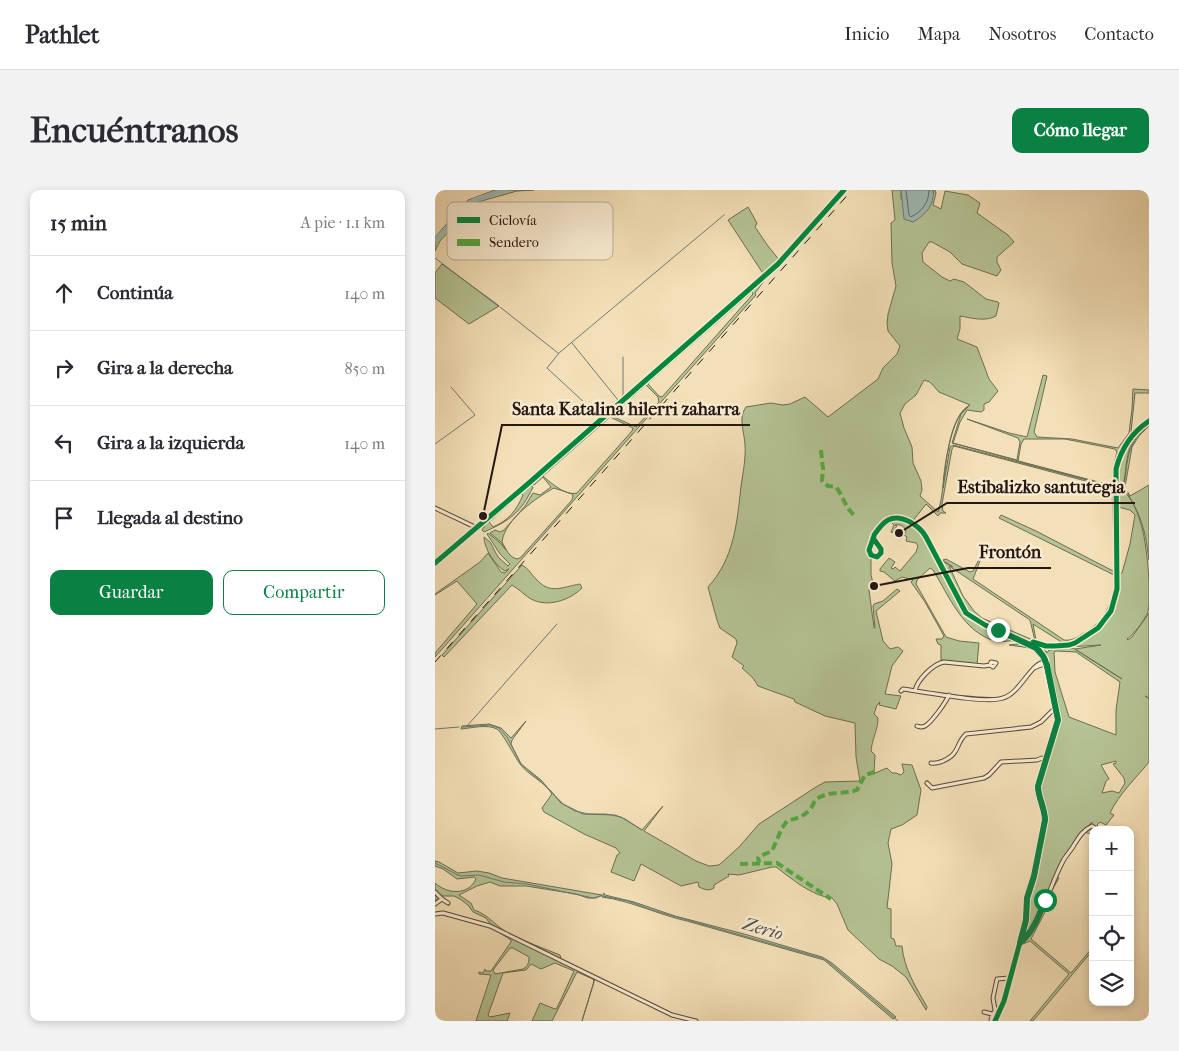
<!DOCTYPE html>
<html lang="es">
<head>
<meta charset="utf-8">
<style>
  body { margin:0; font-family:"IM FELL French Canon",serif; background:#f2f2f3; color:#2b2b33 }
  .controls { position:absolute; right:15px; bottom:15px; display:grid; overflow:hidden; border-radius:10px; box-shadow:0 2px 8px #0003 }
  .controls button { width:45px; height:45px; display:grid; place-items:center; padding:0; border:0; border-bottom:1px solid #e1e1e2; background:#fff; color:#2b2b33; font:25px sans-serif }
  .stop { position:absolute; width:15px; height:15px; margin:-11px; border:4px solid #0b8043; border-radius:50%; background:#fff }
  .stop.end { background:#0b8043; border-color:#fff; box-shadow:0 1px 5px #0008 }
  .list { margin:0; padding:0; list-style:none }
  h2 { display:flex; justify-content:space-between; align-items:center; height:65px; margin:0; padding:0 20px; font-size:21px }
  h2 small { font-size:16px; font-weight:400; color:#7c7c81 }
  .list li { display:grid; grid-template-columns:32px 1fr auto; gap:15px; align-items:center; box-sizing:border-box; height:75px; padding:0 20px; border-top:1px solid #e1e1e2 }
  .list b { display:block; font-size:19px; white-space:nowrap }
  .list em { font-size:16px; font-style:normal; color:#7c7c81 }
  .actions { display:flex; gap:10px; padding:15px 20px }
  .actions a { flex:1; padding:11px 0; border:1px solid #0b8043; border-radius:10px; text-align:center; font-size:18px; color:#0b8043 }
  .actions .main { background:#0b8043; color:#fff }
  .icon { flex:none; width:28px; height:28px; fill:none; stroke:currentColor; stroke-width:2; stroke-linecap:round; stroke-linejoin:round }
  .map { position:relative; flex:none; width:714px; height:831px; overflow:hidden; border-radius:10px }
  header { display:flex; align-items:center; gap:30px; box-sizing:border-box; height:70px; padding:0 25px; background:#fff; border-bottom:1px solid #e1e1e2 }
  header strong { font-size:24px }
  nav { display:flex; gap:28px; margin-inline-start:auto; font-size:18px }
  .intro { display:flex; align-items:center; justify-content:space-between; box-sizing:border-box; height:120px; padding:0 30px }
  h1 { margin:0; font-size:35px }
  .button { padding:12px 22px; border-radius:10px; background:#0b8043; color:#fff; font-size:18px; font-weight:700 }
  main { display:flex; gap:30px; padding:0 30px }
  aside { flex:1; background:#fff; border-radius:10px; box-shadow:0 2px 8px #0003 }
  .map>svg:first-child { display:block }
  .green { fill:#b5c394; stroke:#6c6d53; fill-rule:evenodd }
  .water { fill:#9ebbb7; stroke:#6d7975 }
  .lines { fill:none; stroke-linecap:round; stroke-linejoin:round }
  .shore { stroke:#606964; stroke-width:1 }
  .stream { stroke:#6d7975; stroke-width:1 }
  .river { stroke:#9ebbb7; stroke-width:4.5 }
  .minor-casing { stroke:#57493c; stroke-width:5 }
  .minor { stroke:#f8ebd1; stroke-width:3 }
  .rail { stroke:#231712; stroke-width:1; stroke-dasharray:9 9; stroke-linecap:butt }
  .quiet { stroke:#53a942; stroke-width:4; stroke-dasharray:8 4; stroke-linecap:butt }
  .cycleway-casing { stroke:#f8ebd1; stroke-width:8 }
  .cycleway { stroke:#00873e; stroke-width:5 }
  .route { stroke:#0b8043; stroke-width:6 }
  .labels { text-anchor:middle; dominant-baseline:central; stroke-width:5; stroke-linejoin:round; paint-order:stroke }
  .water-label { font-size:18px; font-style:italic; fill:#4e504c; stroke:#f8ebd1 }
  .key { fill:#f8ebd1; stroke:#b8ab98; stroke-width:1 }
  .key-label { font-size:14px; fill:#231712 }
  .leader { fill:none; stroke:#231712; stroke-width:2 }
  .callout-dot { fill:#231712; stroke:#f8ebd1; stroke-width:2 }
  .callout-label { font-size:18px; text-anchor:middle; font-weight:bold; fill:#231712; stroke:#f8ebd1; stroke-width:5; stroke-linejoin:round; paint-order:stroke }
</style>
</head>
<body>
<header>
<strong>Pathlet</strong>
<nav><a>Inicio</a><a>Mapa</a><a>Nosotros</a><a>Contacto</a></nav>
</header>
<div class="intro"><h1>Encuéntranos</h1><a class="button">Cómo llegar</a></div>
<main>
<aside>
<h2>15 min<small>A pie · 1.1 km</small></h2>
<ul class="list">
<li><svg class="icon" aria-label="ahead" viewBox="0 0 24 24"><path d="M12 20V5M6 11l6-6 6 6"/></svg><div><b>Continúa</b></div><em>140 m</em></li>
<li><svg class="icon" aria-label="right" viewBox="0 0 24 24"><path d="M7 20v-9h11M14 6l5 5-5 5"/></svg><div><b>Gira a la derecha</b></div><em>850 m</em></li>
<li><svg class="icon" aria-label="left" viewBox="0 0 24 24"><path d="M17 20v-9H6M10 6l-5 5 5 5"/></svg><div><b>Gira a la izquierda</b></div><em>140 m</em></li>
<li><svg class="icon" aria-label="arrive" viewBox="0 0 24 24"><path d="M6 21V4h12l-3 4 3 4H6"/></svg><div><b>Llegada al destino</b></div></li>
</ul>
<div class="actions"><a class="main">Guardar</a><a>Compartir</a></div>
</aside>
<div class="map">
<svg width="714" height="831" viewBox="0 0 714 831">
  <rect width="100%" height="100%" fill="#f4e0b8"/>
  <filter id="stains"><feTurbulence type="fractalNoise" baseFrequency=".004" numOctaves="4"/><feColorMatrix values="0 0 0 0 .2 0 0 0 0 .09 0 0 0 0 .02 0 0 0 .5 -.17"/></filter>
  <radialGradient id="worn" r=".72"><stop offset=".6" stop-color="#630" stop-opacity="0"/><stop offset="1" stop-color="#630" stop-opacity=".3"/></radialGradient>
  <!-- green -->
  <path class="green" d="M60,0H99L82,1L43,12L32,22L5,51L0,61V47L33,10Z
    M457,0H466V9L499,3L498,0H500L501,3L498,15L506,19L510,1L533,5L545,13L542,23L573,45L579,52L562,67V72L566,80L562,86L527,74L515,62L497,52H494L487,63L488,72L507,87L515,91L519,89L529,92L551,109L563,112L564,113L561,126C550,132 537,128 525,126V139L522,149L542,157L554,189L563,201L554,212L549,214V220L546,222L532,220L525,232L518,253L582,270L585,252L583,248L532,229L574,243L592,247L608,185L612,186L599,242L602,247L637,249L683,258L694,243L697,219L698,199L714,200V203H700L696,242L714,229V235C688,255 694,267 688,296H682C710,311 714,374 714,403C714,409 714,417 713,422C709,431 700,443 692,449L693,450L697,447L714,423V508L710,506L714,509V572C701,588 684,604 675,623L679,625L671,635L665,632L662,635L667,640L657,635V632L652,637L658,641L655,644L650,642L644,650H641L626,674L600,731L587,751L592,713L611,626L605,606L604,595L624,533L614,477L608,462L611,461L612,463L614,460L638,458L687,489L640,459L666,455L615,458L607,461C587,441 553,442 533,424C526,417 511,382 505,371H507L518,377L508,370L511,369L535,382L538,381L550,358L538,389L629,450C636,451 641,448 647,444C671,432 678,411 681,386L564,328L566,325L601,341L680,382L677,298L519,256L517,259L507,314L508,321L511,323H505L503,326L491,314L477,332L468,328L450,330L438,343L432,361L436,368V385L438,393L434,400L439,438H440L438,416L439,414L448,411L462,399L465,401L441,421L448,451L455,459L463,457L468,461L457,476L450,504L466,506L461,519L444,515L445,512L442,515L439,524L443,528C443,540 437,549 436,561L440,565L439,582L440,583L452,578L457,583H461L466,585L469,582L467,574L477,575L486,600L482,625L467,635L456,639L453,653L457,674L452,718L456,719V748L459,749L461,756H467C469,779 481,797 492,817L491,820L471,787L457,776L444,769L413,740L402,714L397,708C377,706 357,689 341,677H337L304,685L293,684L294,686L279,695V698C274,701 270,700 264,697L263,692L246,696L206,674L199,691L176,682L182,665L185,663L181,658L149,644L109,622L107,618L117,604C109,591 94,586 85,574C80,567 67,542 62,539C52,534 37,538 26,539L27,536L54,534L66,538L76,548L91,531L77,550L76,554L86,574L106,590L126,613L148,624L180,625L190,629L207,640L228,616L209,641L261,671L274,676L284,675L304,657L324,634L381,597L390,592L425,591L421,567L420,533L390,526L360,512L359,509L323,496L318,488L307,478L309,476L297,467L302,453L301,449L285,438L282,430L273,397C299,369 302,333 306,296C308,283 311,268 310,254C309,241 303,228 311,217L336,213L348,215L355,214L370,207L393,227L443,189L448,178L462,164L465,156L453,141L452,133L453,124L461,96L457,73L456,33L460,30ZM489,190L495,192L504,202L535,215C508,230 512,296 503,322L485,306L487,300L486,291L478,273L477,257L469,238L465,223L470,214L481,205ZM534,216L526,224L517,253L679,297L518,255L515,257L508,298C508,281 517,222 534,216ZM589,249H630L680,259L682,262L678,278L677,294L675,295L583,271L586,254ZM683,317L695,320L700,325L695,354L687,383L685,384L683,381ZM514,376L595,430L600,451L547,428L539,421L528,406ZM598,434L628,453V454L615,455L604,453L601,450ZM621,461L641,462L685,492L681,520V545L634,527L620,482L619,462ZM681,571V573L678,574L689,588L690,593L684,603L677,601L667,603L671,591L674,589L666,575Z
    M313,17L322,33L320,37L333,56L345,71L329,85L293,30Z
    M7,74L63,115L64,116L34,134L0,108V83Z
    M335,83L320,103L321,105L0,467V463L42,414L22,391L0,405V404L45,372L53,363L66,382L70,383L74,379L70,381C60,376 49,358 49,347L55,352L63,367L73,376L75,374L65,364L52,344L53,343L64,352L71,360L66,352L55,343L60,340L65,342L69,340L90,316L98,303L105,305L116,297L108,287L99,295L97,294L313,105ZM317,102L318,104L227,207L224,206L213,194V193ZM211,195L223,207L224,212L201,237L177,226L178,224ZM175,227L198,238L197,241L142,303C131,306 117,294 108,286ZM119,298L137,304L138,306L137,310L86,367L83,369C74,368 71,359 67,352C70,329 101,308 119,298Z
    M714,236L704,246L697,257L690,297L695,306L714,295V370C710,338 706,326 690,299L689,296C693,269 691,253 714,236Z
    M95,295L98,297C86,323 74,331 49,342L47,340L52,332ZM86,304L88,305C81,321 74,330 58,337L54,332Z
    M455,330C476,329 488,343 497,360L495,363L499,366L531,425L548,436L594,455L595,458L574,455L583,454L580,451C573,450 567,453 560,451C528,442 514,406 498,380L495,378L482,390L481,394L511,447L524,451L544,453L542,474L506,470V455L503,454L501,449H507L509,446L490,412L476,392L478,390L467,387L460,391L449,382L445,381V379L454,368L460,372L456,378L458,379L460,377L465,381L481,362L483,356L481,353L471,351L472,347L469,345L471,341C469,336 466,334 460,335L462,336L457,343L456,342L459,335L455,331L449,338L448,337Z
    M87,375C94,379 96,384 101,389C115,405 127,397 145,394L147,398C135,410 113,418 96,409C89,405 84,399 77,395L9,467L7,465Z
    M0,671L4,672L23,683L42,681L54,683L67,688L167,705L161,708H153L141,704L91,696H65L55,692L42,696L24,705L36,713L39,720C53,724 61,737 75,744C91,752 108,758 125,765L127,771L57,736L51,728L38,722L33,715L25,709L19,706H7L0,711V693C12,704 33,706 41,689L39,687L22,689L8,679L0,676Z
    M621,687L624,688L612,709L611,720L596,749L636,783L658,757V760L598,831H595L634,784L595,751L588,754L581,773V772L586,755L598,739Z
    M169,703L170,705L199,712L240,726L309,744L387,767L397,773L461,827L458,829L389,770L252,731C224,725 197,711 167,707Z
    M57,738L160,788L147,831L159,792L158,789L142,782L117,831H97L105,813L120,819L122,818L139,781L120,773L106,779L96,774L91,780L68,783L53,825L55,827L75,823L72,831H41L56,785L44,784V782L48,783L50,779L51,781H56L76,752V750ZM75,758H78L94,767C94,773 93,776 88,779L60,784L58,780Z"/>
  <!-- water -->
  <path class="water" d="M466,0H498C500,15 490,25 478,32L469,29Z"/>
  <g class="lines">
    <!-- shore -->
    <path class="shore" d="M471,0L474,25L476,27C487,21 494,13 494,0"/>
    <!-- stream -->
    <path class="stream" d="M0,68L63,116
      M65,117L123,163
      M137,153L183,210
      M188,167V207L165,227L112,178L124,163L289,25
      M0,254L40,225L16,197
      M32,536L122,434
      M27,537L55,535L64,538L72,547L86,574L112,597L128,614L140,621L154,624H171L186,627L207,640
      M0,539L24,537
      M0,673L25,686L44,685L69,692L92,694L158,708L166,706
      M168,706L193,711L217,720L390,769L463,831"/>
    <!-- river -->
    <path class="river" d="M0,50L39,10L70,0"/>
    <!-- minor casing -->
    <g class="minor-casing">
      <path id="minor" d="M0,318L42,338
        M438,348L446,359V363L442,367L436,365L434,360L439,346V345C443,340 447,333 453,330C466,323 485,336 491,347L531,423L550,435L598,456L604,460L610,469L623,530L603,596C603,608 610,618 610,630L599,687L592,709L591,730L569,811L560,831
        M0,373L95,292L343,74L409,0
        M599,478L611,473
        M466,501L468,499C489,502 552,514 568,508C586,503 596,471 611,472
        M480,501C482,490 498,474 509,472L549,476L555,475L558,477L561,473L556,472L555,475
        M482,536C485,537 486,538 490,536C497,532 511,512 514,505
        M496,573C501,574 503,573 508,571C526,563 520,554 531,544L596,537L606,532L617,521H622
        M492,593L497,598L549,588L554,585L566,572L602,570L607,568L610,571
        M0,702L7,709
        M0,714L7,709L13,713
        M0,724L8,723L55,736L237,825L261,831
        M586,752C604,737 616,693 628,671C631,665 636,661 639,655C644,647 648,640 657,636L663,640
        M560,820L558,808L562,789L574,788
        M549,822L557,824
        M556,831C556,824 560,820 566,816"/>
    </g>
    <!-- minor -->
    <use href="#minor" class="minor"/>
    <!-- rail -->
    <path class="rail" d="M0,472L417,0"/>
    <!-- quiet -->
    <path class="quiet" d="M386,260L388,279L387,291L393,296L401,297C408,306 410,317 419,325
      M305,674L342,673L396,709
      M322,674L324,671L323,668L325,666L337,661L347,638L352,631C362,628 369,627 376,618C379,614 379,610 383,608C397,600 409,605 422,600L430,585L440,582"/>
    <!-- cycleway casing -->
    <g class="cycleway-casing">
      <path id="cycleway" d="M438,348L446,359V363L442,367L436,365L434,360L439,346V345C443,340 447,333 453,330C466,323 485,336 491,347L531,423L550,435L598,456L604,460L610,469L623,530L603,596C603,608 610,618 610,630L599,687L592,709L591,730L569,811L560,831
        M0,373L95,292L343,74L409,0
        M598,452L611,456H620L634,455L640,453L663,438L676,421L682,399L681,279C686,259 696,243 714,231"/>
    </g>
    <!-- cycleway -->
    <use href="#cycleway" class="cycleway"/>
  </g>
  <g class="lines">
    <!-- route -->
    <path class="route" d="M563,440L601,458L608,466L612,475L623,530L603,596C603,608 610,618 610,630L599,686L592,708L591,730L585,753C598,742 604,726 610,710"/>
  </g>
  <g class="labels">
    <!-- water labels -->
    <g class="water-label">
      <text transform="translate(328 739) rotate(16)">Zerio</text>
    </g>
  </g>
  <!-- legend -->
  <rect x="12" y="12" width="166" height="58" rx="8" class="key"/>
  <rect x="22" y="27" width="23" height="6" fill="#00873e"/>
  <rect x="22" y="49" width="23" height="7" fill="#53a942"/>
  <g class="key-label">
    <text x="54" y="35">Ciclovía</text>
    <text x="54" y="57">Sendero</text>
  </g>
  <!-- callouts -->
  <path class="leader" d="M48 326L67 235H315M464 343L512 313H700M439 396L533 378H616"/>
  <g class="callout-dot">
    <circle cx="48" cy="326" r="5"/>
    <circle cx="464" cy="343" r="5"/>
    <circle cx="439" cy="396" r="5"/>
  </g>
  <g class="callout-label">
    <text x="191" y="225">Santa Katalina hilerri zaharra</text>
    <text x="606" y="303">Estibalizko santutegia</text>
    <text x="575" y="368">Frontón</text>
  </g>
  <rect width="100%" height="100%" filter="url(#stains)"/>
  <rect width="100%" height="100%" fill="url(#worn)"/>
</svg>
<div class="controls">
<button>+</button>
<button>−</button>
<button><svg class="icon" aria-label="locate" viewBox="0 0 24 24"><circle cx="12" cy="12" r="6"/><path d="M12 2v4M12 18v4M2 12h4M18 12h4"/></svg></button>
<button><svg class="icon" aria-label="layers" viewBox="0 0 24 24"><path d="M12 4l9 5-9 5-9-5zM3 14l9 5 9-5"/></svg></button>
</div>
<div class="stop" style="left:610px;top:710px"></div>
<div class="stop end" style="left:563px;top:440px"></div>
</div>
</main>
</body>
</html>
